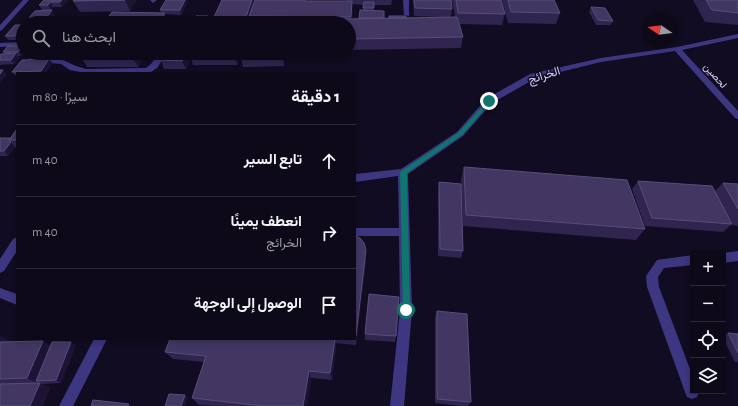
<!DOCTYPE html>
<html lang="ar">
<head>
<meta charset="utf-8">
<style>
  body { margin:0; font-family:"Alegreya Sans",Vazirmatn,sans-serif; background:#1b1726; color:#f1f3f6; direction:rtl }
  .controls { position:absolute; right:12px; bottom:12px; display:grid; overflow:hidden; border-radius:0px; box-shadow:0 2px 6px #0003 }
  .controls button { width:36px; height:36px; display:grid; place-items:center; padding:0; border:0; border-bottom:1px solid #2d2a38; background:#0d0919; color:#f1f3f6; font:20px sans-serif }
  .compass { position:absolute; left:642px; top:12px; width:36px; height:36px; border-radius:50%; background:#0d0919; box-shadow:0 2px 6px #0003; rotate:283deg }
  .stop { position:absolute; width:12px; height:12px; margin:-9px; border:3px solid #0f766e; border-radius:50%; background:#fff }
  .stop.end { background:#0f766e; border-color:#fff; box-shadow:0 1px 4px #0008 }
  .list { margin:0; padding:0; list-style:none }
  h2 { display:flex; justify-content:space-between; align-items:center; height:52px; margin:0; padding:0 16px; font-size:17px }
  h2 small { font-size:13px; font-weight:400; color:#9a9aa2 }
  .list li { display:grid; grid-template-columns:26px 1fr auto; gap:12px; align-items:center; box-sizing:border-box; height:72px; padding:0 16px; border-top:1px solid #2d2a38 }
  .list b { display:block; font-size:15px; white-space:nowrap }
  .list p { margin:0; font-size:13px; white-space:nowrap; color:#9a9aa2 }
  .list em { font-size:13px; font-style:normal; color:#9a9aa2 }
  .icon { flex:none; width:22px; height:22px; fill:none; stroke:currentColor; stroke-width:2; stroke-linecap:round; stroke-linejoin:round }
  .map { position:relative; flex:none; width:738px; height:406px; overflow:hidden; direction:ltr }
  .search { position:absolute; background:#0d0919; box-shadow:0 2px 6px #0003; left:16px; top:16px; width:340px; height:44px; display:flex; align-items:center; gap:10px; box-sizing:border-box; padding:0 14px; border-radius:22px; color:#9a9aa2; font-size:15px }
  .panel { position:absolute; background:#0d0919; box-shadow:0 2px 6px #0003; left:16px; top:72px; width:340px; height:268px; border-radius:0px; direction:rtl }
  .map>svg:first-child { display:block }
  .lines { fill:none; stroke-linecap:round; stroke-linejoin:round }
  .minor { fill:#3d3681; fill-rule:evenodd }
  .wall { fill:#2f254f; fill-rule:evenodd }
  .shaded-wall { fill:#1c1335 }
  .building { fill:#413762; stroke:#584e7b }
  .route { fill:#0f766e }
  .labels { text-anchor:middle; dominant-baseline:central; stroke-width:3; stroke-linejoin:round; paint-order:stroke }
  .far-street-label { font-size:10px; fill:#d5ccff; stroke:#110c21 }
  .street-label { font-size:12px; fill:#d5ccff; stroke:#110c21 }
</style>
</head>
<body>
<div class="map">
<svg width="738" height="406" viewBox="0 0 738 406">
  <rect width="100%" height="100%" fill="#110c21"/>
  <g class="lines">
    <!-- minor -->
    <path class="minor" d="M23,0H29L2,30L0,31V25Z
      M150,0H156V1L153,3Z
      M403,0H409V16L404,15Z
      M67,18H120L123,20L120,22L55,23Z
      M156,18H174L181,23L154,21V19Z
      M738,34V38L682,50L738,111V119L735,118L675,51L601,62L536,78L492,103L463,136L408,174L412,310L404,406H390L400,310L399,236H355V228H399L398,176L355,182V174L401,169L457,132L486,99L530,74L601,58L677,47Z
      M23,42V46L0,47V43Z
      M27,53H35L36,57L63,60L76,66L86,69L146,68L151,64L159,53H167L157,68L151,72L85,73L70,70L61,64L30,61Z
      M17,237V251L4,271L0,273V259L13,239Z
      M738,251V261L723,263V253Z
      M693,255V265L664,268L658,277L659,287L693,377V391L699,392L697,397L692,399L687,397L685,392L647,287L646,276L657,260Z
      M0,288L17,294V305L0,298Z
      M94,339H107L73,406H59Z"/>
  </g>
  <!-- wall -->
  <path class="wall" d="M44,0H68L62,7H53L51,10H42L39,5Z
    M74,0H137L130,11L80,12L73,1Z
    M222,0H306V1H347V0H392L391,5H374V11L384,18L441,17L414,16L413,0H451L452,9L451,17H455L452,0H501L505,14L502,25L460,24L463,37L461,48L349,50V23H251L250,20L249,23H214L213,19ZM352,4L363,5V10L359,18L352,19Z
    M502,0H554L560,13L556,24L508,23Z
    M693,0H738V25L705,22Z
    M188,2L181,15L166,14L161,13L160,10Z
    M591,7L613,21L611,25H596L589,12Z
    M55,15L49,22L32,23L29,18Z
    M23,25V38L22,36L18,40H8L5,36Z
    M23,46V53L21,56H18L19,58L14,64L0,65V55L5,54L3,52Z
    M146,53L138,67H87L80,55Z
    M165,53H241L237,65H193L191,58L186,69H164L161,60Z
    M243,53H286L284,66L243,67L241,58Z
    M49,59L52,63L46,73H17V76H16L12,72Z
    M17,129V149L15,147L8,156H0V138H11Z
    M464,167L645,229L636,240L463,226L461,179Z
    M638,181L715,191L723,183L738,184V226L733,225L721,202L732,224L723,232L645,226L632,189Z
    M439,182L463,251L461,258L438,256V191Z
    M355,236L366,260L356,345L335,343L336,348L332,380L311,378L307,406H213L199,405L192,398L204,362L173,359L165,352L170,339H355Z
    M437,311L471,402L468,406H460L435,403V317Z
    M728,333L738,334V362H735L723,338V336Z
    M365,334L396,336L395,342L365,340Z
    M0,336L8,340L7,342L51,346L76,345L61,383L42,384L50,388L43,406H0Z"/>
  <!-- shaded-wall -->
  <path class="shaded-wall" d="M62,0H68L62,7L60,2Z
    M125,0H137L130,11Z
    M185,0H187L188,2L181,15L180,10Z
    M252,0H257L249,16L250,20L249,23H246L245,20Z
    M352,1L353,12L352,28L351,17Z
    M50,2L53,7L51,10L48,5Z
    M52,10L55,15L49,22L46,18Z
    M165,13L169,23H159Z
    M208,16L210,20L209,23H205Z
    M23,26V33H20L22,36L18,40L15,36Z
    M23,46V53H24L21,56L18,52Z
    M16,53L19,58L14,64L11,60Z
    M134,53H146L138,67L132,56Z
    M186,53H193L190,57L191,58L186,69L182,61Z
    M236,53H241L237,65L235,57Z
    M283,53H286L284,66L282,58Z
    M49,59L52,63L46,73H42L41,71Z
    M3,70L7,75L0,83V74Z
    M11,142L15,147L8,156L4,151Z
    M366,250V260L356,345V336Z
    M0,336L8,340L0,356Z
    M335,340L336,348L332,380L330,373Z
    M43,341L53,347L36,381L38,382V383L27,378Z
    M71,342L76,345L61,383L56,380Z
    M309,371L311,378L307,406H303Z
    M40,383L50,388L43,406H30Z
    M185,395L188,398L185,406H181Z"/>
  <!-- building -->
  <path class="building" d="M44,0H62L60,2H50L48,5H39Z
    M74,0H125L73,1Z
    M166,0H185L180,10H160Z
    M222,0H252L245,20L213,19Z
    M255,0H305V1H352L351,17L249,16Z
    M414,0H451L452,9L415,8Z
    M456,0H501L505,14L458,13Z
    M508,0H554L560,13L511,12Z
    M706,0H738V13L712,10Z
    M364,2H374V8H363Z
    M591,7L605,8L613,21L598,20Z
    M52,10L46,18H29L35,11Z
    M360,10L384,11V18H359Z
    M112,12L165,13L159,23H104Z
    M196,16H208L205,23H193Z
    M389,16H406V18H389Z
    M457,17L463,37L349,39V23H291V20Z
    M15,25H23V26L15,36H5Z
    M23,30V33H20Z
    M8,46H23L18,52H3Z
    M16,53L11,60H0V55L1,54Z
    M82,53H134L132,56L80,55Z
    M165,53H186L182,61L161,60Z
    M192,53H236L235,57H190Z
    M243,53H283L282,58H241Z
    M49,59L41,71L12,72L22,60Z
    M0,70H3L0,74Z
    M17,129V140H9Z
    M0,138H11L9,140L11,142L4,151H0Z
    M464,167L627,180L645,229L466,215Z
    M638,181L712,186L732,224L652,218Z
    M439,182L461,184L463,251L440,249Z
    M723,183L738,184V209Z
    M355,236L360,238L364,243L366,250L356,336H355Z
    M369,294L399,297L396,336L365,334Z
    M437,311L467,314L471,402L437,399Z
    M728,333L738,334V353Z
    M170,339H328L335,340L330,373L309,371L303,406H263L192,398L206,356L165,352Z
    M43,341L27,378L0,379V342Z
    M52,342H71L56,380L36,381Z
    M40,383L30,406H0V384Z
    M169,394L185,395L181,406H165Z
    M93,400L129,404L128,406H91Z"/>
  <!-- route -->
  <path class="route" d="M489,99L491,102L462,135L407,173L410,310L409,312H403L400,172L458,133Z"/>
  <g class="labels">
    <!-- far-street labels -->
    <g class="far-street-label">
      <text transform="translate(715 76) rotate(48)">لحصين</text>
    </g>
    <!-- street labels -->
    <g class="street-label">
      <text transform="translate(544 75) rotate(-17)">الخرائج</text>
    </g>
  </g>
</svg>
<div class="controls">
<button>+</button>
<button>−</button>
<button><svg class="icon" aria-label="locate" viewBox="0 0 24 24"><circle cx="12" cy="12" r="6"/><path d="M12 2v4M12 18v4M2 12h4M18 12h4"/></svg></button>
<button><svg class="icon" aria-label="layers" viewBox="0 0 24 24"><path d="M12 4l9 5-9 5-9-5zM3 14l9 5 9-5"/></svg></button>
</div>
<svg class="compass" viewBox="-18 -18 36 36"><path d="M0-13l5 13h-10z" fill="#e53935"/><path d="M0 13l5-13h-10z" fill="#9a9aa2"/></svg>
<div class="stop" style="left:406px;top:310px"></div>
<div class="stop end" style="left:489px;top:101px"></div>
<div class="search"><svg class="icon" aria-label="search" viewBox="0 0 24 24"><circle cx="10" cy="10" r="6"/><path d="M15 15l6 6"/></svg>ابحث هنا</div>
<section class="panel">
<h2>1 دقيقة<small>سيرًا · 80 m</small></h2>
<ul class="list">
<li><svg class="icon" aria-label="ahead" viewBox="0 0 24 24"><path d="M12 20V5M6 11l6-6 6 6"/></svg><div><b>تابع السير</b></div><em>40 m</em></li>
<li><svg class="icon" aria-label="right" viewBox="0 0 24 24"><path d="M7 20v-9h11M14 6l5 5-5 5"/></svg><div><b>انعطف يمينًا</b><p>الخرائج</p></div><em>40 m</em></li>
<li><svg class="icon" aria-label="arrive" viewBox="0 0 24 24"><path d="M6 21V4h12l-3 4 3 4H6"/></svg><div><b>الوصول إلى الوجهة</b></div></li>
</ul>
</section>
</div>
</body>
</html>
